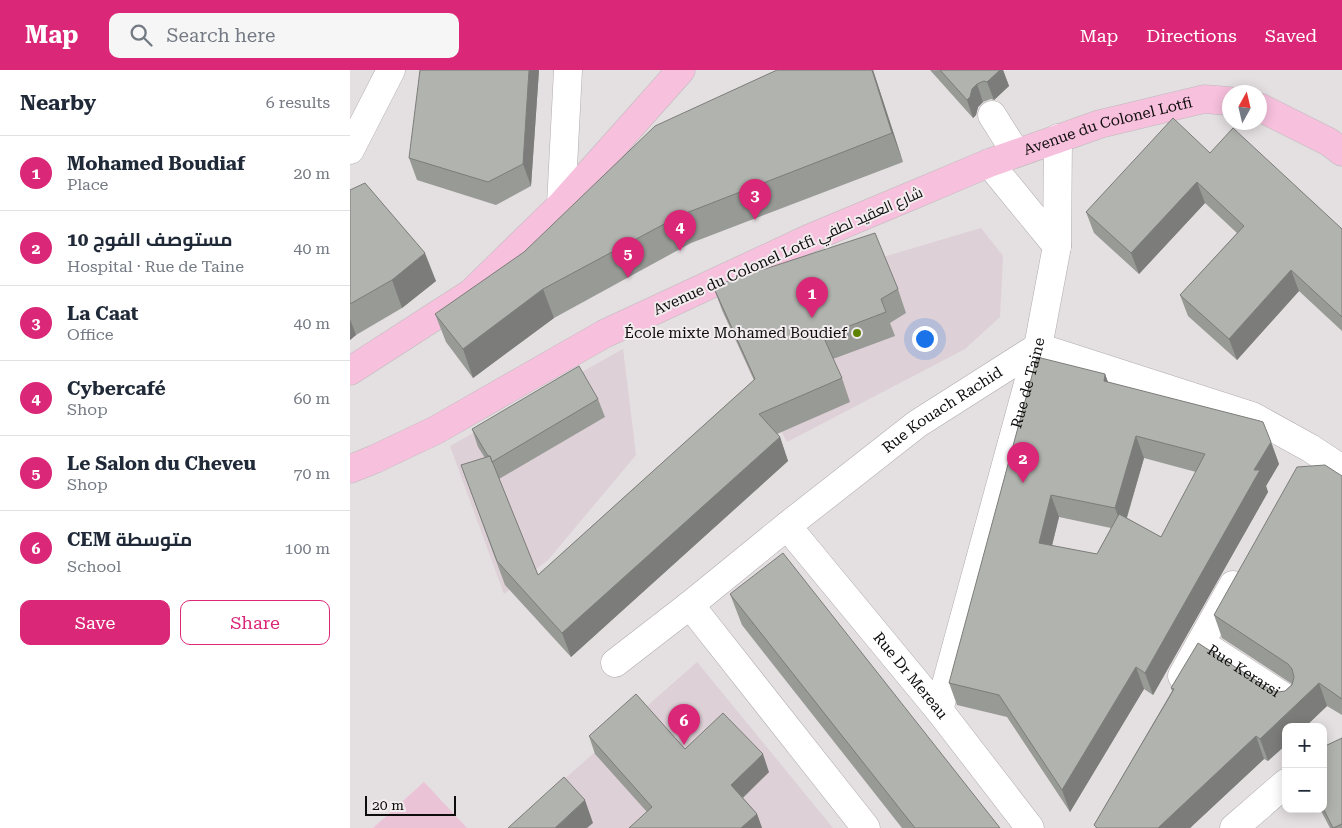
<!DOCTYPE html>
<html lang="en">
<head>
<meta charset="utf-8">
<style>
  body { margin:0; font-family:"Roboto Serif",Cairo,serif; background:#f6f6f7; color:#1f2937 }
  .controls { position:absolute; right:15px; bottom:15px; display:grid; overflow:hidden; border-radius:10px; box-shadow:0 2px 12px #0003 }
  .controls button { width:45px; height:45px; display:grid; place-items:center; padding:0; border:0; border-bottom:1px solid #e0e1e3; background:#fff; color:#1f2937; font:25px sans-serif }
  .compass { position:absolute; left:872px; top:15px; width:45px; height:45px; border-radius:50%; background:#fff; box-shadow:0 2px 12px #0003; rotate:8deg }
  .scale { position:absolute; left:15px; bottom:12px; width:91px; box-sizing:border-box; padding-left:5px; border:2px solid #0e0d0d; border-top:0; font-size:14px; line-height:18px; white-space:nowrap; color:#0e0d0d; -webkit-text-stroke:4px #f2ecef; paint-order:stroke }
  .you { position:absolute; left:574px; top:268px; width:18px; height:18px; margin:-12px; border:4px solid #fff; border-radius:50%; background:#1a73e8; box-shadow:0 0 0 8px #1a73e833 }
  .badge { display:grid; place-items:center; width:32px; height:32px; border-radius:50%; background:#db2777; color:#fff; font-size:16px; font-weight:700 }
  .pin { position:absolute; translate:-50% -41px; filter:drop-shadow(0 1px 2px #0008) }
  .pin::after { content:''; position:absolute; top:26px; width:18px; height:15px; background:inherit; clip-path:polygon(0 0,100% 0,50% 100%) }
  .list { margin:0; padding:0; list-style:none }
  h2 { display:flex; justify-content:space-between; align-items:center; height:65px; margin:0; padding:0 20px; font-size:21px }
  h2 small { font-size:16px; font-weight:400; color:#747a83 }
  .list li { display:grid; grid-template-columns:32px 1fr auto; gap:15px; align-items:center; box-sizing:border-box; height:75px; padding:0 20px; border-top:1px solid #e0e1e3 }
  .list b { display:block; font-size:19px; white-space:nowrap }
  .list p { margin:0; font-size:16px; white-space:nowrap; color:#747a83 }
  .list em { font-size:16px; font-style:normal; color:#747a83 }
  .actions { display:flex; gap:10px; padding:15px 20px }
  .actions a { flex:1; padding:11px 0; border:1px solid #db2777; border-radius:10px; text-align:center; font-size:18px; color:#db2777 }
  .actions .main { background:#db2777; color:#fff }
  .icon { flex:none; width:28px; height:28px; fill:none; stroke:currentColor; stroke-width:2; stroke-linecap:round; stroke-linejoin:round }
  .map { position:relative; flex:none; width:992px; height:758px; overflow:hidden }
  header { display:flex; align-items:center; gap:30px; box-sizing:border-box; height:70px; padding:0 25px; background:#db2777; color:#fff }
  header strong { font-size:24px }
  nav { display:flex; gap:28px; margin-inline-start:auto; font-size:18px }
  .search { width:350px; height:45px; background:#f6f6f7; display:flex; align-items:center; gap:12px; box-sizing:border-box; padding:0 18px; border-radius:10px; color:#747a83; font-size:19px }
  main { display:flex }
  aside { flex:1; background:#fff }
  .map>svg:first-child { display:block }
  .built { fill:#ddd0d6 }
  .green { fill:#ebc3d7 }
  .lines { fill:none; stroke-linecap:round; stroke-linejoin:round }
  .minor-casing { stroke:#b2acaf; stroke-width:29 }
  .major-casing { stroke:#bcbbbb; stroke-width:29 }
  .minor { stroke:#fff; stroke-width:28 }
  .major { stroke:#f7c0dd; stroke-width:28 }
  .wall { fill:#989a96; fill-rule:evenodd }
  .shaded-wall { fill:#7c7d7a }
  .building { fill:#b1b3ae; stroke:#7c7d7a; fill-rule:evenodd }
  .poi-dot { fill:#5d8301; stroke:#f2ecef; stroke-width:2 }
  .labels { text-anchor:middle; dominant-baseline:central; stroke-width:4; stroke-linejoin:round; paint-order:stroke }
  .street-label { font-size:15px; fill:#0e0d0d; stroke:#f2ecef }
  .poi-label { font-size:15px; fill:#0e0d0d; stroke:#f2ecef; text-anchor:end }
</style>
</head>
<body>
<header>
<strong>Map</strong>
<div class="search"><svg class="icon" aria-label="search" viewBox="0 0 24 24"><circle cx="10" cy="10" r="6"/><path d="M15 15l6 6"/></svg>Search here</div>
<nav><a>Map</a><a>Directions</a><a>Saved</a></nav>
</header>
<main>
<aside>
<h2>Nearby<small>6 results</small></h2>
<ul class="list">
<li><span class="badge">1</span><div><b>Mohamed Boudiaf</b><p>Place</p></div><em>20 m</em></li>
<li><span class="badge">2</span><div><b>مستوصف الفوج 10</b><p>Hospital · Rue de Taine</p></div><em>40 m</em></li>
<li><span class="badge">3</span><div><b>La Caat</b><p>Office</p></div><em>40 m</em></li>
<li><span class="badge">4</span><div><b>Cybercafé</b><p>Shop</p></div><em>60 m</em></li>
<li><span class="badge">5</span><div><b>Le Salon du Cheveu</b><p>Shop</p></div><em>70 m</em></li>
<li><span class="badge">6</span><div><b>CEM متوسطة</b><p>School</p></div><em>100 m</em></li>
</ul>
<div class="actions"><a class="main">Save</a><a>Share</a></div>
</aside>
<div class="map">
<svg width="992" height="758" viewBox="0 0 992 758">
  <rect width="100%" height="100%" fill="#e4dfe1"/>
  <!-- built -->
  <path class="built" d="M631,158L653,186L650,247L615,279L437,372L407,318L372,240L533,187Z
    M273,279L286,385L198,490L154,524L100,376Z
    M347,592L483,758H159Z"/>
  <!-- green -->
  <path class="green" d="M74,712L117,758H23Z"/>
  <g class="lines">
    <!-- minor casing -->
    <g class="minor-casing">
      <g id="minor">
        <path d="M642,45L666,83"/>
        <path d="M0,80L41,0"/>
        <path d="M639,93L707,176"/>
        <path d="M211,135L218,0"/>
        <path id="s1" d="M437,456L589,640L680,758"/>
        <path d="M340,535L516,758"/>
        <path id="s2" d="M851,573L937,629"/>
        <path id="s3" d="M265,593L340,535L437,456L567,354L688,277L902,346L960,378L992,399"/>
        <path d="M832,606L883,515"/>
        <path id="s4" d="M589,640L688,277L707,176L708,68"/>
        <path d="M884,758L936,713"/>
      </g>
    </g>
    <!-- major casing -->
    <g class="major-casing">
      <g id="major">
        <path d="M909,37L979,72L992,82"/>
        <path d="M0,301L121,223L211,135L331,0"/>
        <path id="s5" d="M0,399L25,389L86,360L254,264L458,169L568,123L639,93L750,54L854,29L879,31"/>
      </g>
    </g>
    <!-- minor -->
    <use href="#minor" class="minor"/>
    <!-- major -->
    <use href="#major" class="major"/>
  </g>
  <!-- wall -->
  <path class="wall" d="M189,0L181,116L146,135L67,110L59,88Z
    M523,0L553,92L341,173L204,248L123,308L96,272L85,244Z
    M580,0H653L659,16L644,30L641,29L633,32L628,37L626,45L623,48Z
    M860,83L992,159V261L949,221L887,290L838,246L830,225L887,163L855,133L789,204L744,163L736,142Z
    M0,120L86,211L52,238L6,265L0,270Z
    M363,216L548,219L556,243L540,253L545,266L483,289L492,308L500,332L427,364L430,367L438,391L221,587L155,515L111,395L135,388L128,377L122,359L248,329L255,347L149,409L188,505L404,310L372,240Z
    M755,304L758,312L921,372L929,394L916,416L918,422L803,625L794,619L720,742L657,647L607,635L599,613ZM794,388L846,402L811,467L777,448ZM709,447L761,458L747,484L702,476Z
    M992,406V645L977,636L955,657H936L918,691L914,689L840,758H746L744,755L822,621L821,618L921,620L928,622L935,621L942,614L872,568L864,545Z
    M380,524L650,758H552L392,555Z
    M239,666L335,679L419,702L393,728L407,744L412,758H279L297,742L245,684Z
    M992,668V758H980L970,739H973V677Z"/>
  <!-- shaded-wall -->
  <path class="shaded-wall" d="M179,0H189L181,116L173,94Z
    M522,0H523L553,92L542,63Z
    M650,0H653L659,16L644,30L637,12Z
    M627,14L633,32L628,37L626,45L623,48L617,30L622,19Z
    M847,112L855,133L789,204L781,183Z
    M75,183L86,211L52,238L42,210Z
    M941,200L949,221L887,290L879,269Z
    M193,219L204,248L123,308L113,279Z
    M0,249L6,265L0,270Z
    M755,304L763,326L754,311Z
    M786,366L794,388L773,460L765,438Z
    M430,367L438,391L221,587L212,563Z
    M921,372L929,394L916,416L918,422L803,625L795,603L904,400Z
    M701,425L709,447L697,495L689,473Z
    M786,597L794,619L720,742L712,720Z
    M969,613L977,636L955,657H936V675L918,691L910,669Z
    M906,666L914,689L840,758H808Z
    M413,684L419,702L387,733L381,715Z
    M235,730L243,753L237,758H205Z
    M407,744L412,758H391Z"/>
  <!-- building -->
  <path class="building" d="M70,0H179L173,94L138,112L59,88Z
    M427,0H522L542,63L331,145L193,219L113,279L85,244L174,182L305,56Z
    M590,0H650L637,12L634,11L627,14L622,19L620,27L617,30Z
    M823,48L860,83L883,58L992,159V247L941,200L879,269L830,225L894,156L847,112L781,183L736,142Z
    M15,113L75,183L42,210L0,234V120Z
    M525,163L548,219L531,229L536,242L473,266L492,308L409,344L430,367L212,563L147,491L111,395L140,386L188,505L405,309L363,216Z
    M687,287L755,304L754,311L910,351L913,352L921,372L904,400H910L795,603L786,597L712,720L649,625L599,613ZM786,366L855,384L811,467L769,444L747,484L689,473L701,425L765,438Z
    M229,296L248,329L142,392L140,386H138L122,359Z
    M975,395L992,406V629L969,613L910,669L906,666L808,758H747L744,755L824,619L821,618L848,573L921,620L928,622L935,621L942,615L944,607L942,599L938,594L864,545L947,397Z
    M433,483L650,758H565L380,524Z
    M286,624L335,679L373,643L413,684L381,715L407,744L391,758H279L302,737L239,666Z
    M992,668V754L983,758L973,738V677Z
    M214,707L235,730L205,758H158Z"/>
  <!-- markers -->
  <circle class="poi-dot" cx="507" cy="263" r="5"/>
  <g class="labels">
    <!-- street labels -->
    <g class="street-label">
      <text stroke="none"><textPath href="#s5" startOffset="834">Avenue du Colonel Lotfi</textPath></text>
      <text transform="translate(438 181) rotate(-24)">Avenue du Colonel Lotfi شارع العقيد لطفي</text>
      <text stroke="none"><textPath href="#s4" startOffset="339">Rue de Taine</textPath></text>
      <text stroke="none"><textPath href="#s3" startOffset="414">Rue Kouach Rachid</textPath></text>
      <text stroke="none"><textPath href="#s2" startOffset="51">Rue Kerarsi</textPath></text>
      <text stroke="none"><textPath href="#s1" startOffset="194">Rue Dr Mereau</textPath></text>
    </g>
    <!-- poi labels -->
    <g class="poi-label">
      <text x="497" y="263">École mixte Mohamed Boudief</text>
    </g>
  </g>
</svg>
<div class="controls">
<button>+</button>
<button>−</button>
</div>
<svg class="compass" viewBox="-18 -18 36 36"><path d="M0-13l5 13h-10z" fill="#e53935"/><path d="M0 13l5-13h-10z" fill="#747a83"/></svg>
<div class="scale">20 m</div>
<div class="you"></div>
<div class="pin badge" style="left:462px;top:248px">1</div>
<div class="pin badge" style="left:673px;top:413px">2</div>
<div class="pin badge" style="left:405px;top:150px">3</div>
<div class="pin badge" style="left:330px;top:181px">4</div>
<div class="pin badge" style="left:278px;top:208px">5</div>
<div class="pin badge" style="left:334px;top:675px">6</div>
</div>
</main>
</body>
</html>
